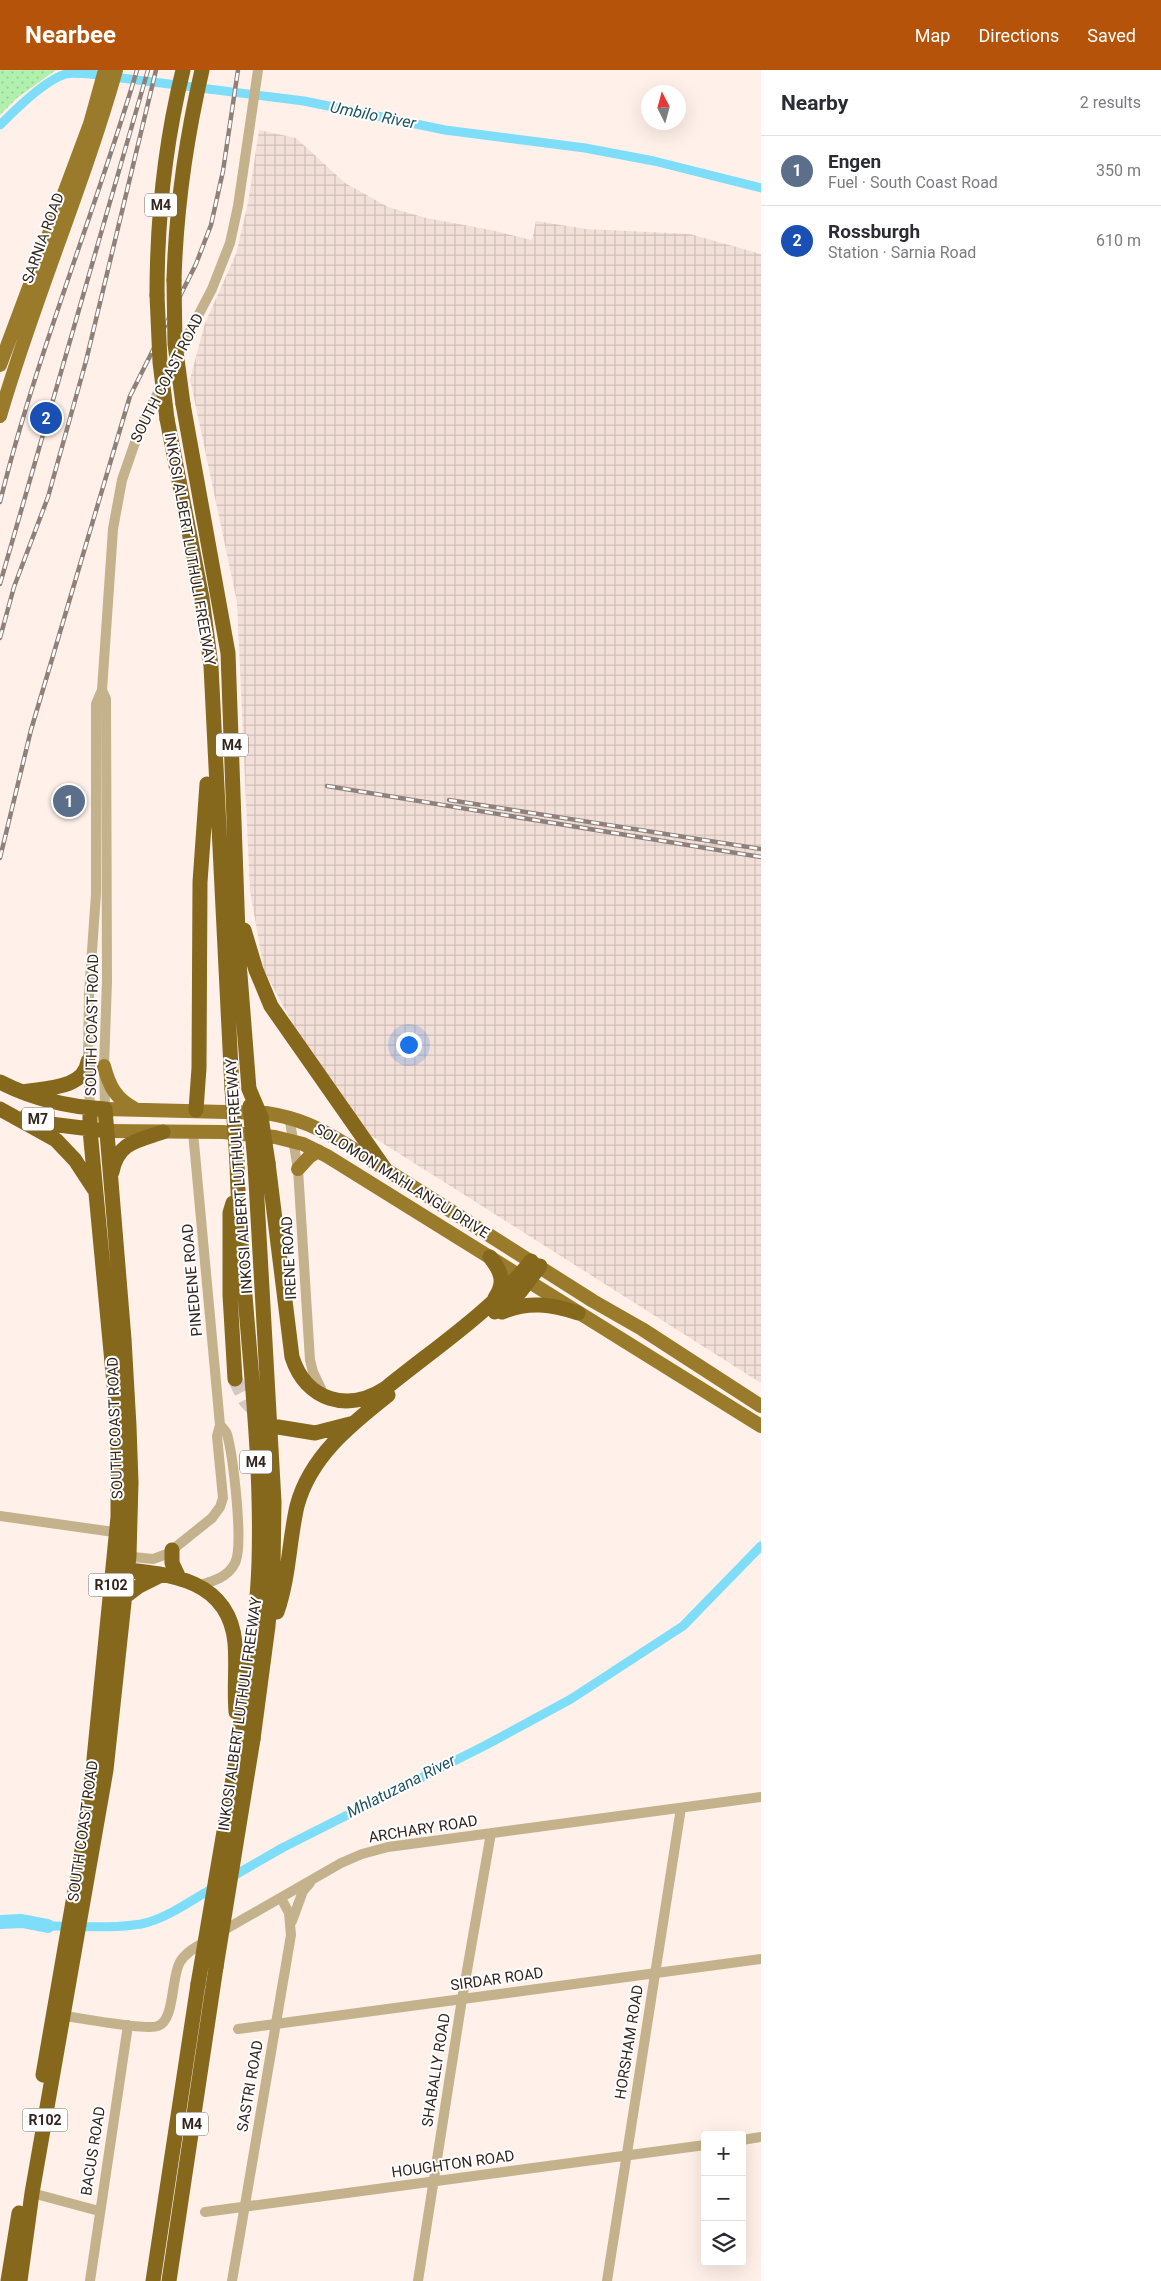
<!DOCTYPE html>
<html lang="en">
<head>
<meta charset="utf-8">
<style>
  body { margin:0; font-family:Roboto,sans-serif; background:#f2f2f3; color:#2b2b33 }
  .controls { position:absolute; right:15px; bottom:15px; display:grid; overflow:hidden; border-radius:5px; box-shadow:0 5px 20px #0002 }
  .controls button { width:45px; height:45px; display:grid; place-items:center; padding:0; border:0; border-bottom:1px solid #e1e1e2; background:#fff; color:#2b2b33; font:25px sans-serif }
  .compass { position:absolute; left:641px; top:15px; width:45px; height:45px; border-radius:50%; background:#fff; box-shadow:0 5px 20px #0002; rotate:354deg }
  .you { position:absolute; left:408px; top:974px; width:18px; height:18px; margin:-12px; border:4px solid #fff; border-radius:50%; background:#1a73e8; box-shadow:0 0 0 8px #1a73e833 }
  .badge { display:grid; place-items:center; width:32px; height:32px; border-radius:50%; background:#b45309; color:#fff; font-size:16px; font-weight:700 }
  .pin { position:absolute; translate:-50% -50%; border:2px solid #fff; box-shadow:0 1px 5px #0006 }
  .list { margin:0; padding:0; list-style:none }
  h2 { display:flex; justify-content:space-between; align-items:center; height:65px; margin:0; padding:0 20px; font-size:21px }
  h2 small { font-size:16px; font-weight:400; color:#7c7c81 }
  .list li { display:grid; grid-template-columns:32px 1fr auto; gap:15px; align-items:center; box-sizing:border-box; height:70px; padding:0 20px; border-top:1px solid #e1e1e2 }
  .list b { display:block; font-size:19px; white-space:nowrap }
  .list p { margin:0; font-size:16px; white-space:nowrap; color:#7c7c81 }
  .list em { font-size:16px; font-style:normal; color:#7c7c81 }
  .icon { flex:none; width:28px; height:28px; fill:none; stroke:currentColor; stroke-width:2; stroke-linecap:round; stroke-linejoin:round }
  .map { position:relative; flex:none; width:761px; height:2211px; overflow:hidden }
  header { display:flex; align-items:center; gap:30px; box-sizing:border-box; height:70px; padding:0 25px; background:#b45309; color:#fff }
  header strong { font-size:24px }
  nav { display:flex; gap:28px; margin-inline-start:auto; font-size:18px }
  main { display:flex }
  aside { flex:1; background:#fff }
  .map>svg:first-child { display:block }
  .industrial { fill:url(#industrial-grid) }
  .park { fill:url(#park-dots) }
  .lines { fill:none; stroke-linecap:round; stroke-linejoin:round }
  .canal { stroke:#7eddf8; stroke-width:9 }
  .river { stroke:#7eddf8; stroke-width:14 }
  .highway-tunnel { stroke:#d6c7c1; stroke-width:15; stroke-dasharray:15 8; stroke-linecap:butt }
  .minor { stroke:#c3b28c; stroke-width:10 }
  .major { stroke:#9a7b2b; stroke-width:14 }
  .highway { stroke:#85681c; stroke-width:15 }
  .rail-casing { stroke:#8e807a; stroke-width:4.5 }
  .rail { stroke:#fff; stroke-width:2.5; stroke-dasharray:8; stroke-linecap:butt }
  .highway-bridge { stroke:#85681c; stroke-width:15 }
  .labels { text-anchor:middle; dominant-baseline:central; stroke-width:4; stroke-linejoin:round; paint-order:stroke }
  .shield { fill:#fff; stroke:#706663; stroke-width:1 }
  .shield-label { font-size:14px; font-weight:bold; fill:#332520 }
  .street-label { font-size:15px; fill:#332520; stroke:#fff }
  .water-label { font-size:16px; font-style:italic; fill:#1d5362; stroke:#fff }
</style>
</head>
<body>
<header>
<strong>Nearbee</strong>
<nav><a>Map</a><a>Directions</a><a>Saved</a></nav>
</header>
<main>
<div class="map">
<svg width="761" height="2211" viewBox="0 0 761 2211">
  <defs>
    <pattern id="industrial-grid" width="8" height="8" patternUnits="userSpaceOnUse" patternTransform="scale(1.25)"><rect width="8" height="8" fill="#f2dfd8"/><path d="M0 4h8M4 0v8" fill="none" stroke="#d0bfb9"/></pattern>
    <pattern id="park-dots" width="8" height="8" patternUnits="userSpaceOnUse" patternTransform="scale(1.25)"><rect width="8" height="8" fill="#b2f0ae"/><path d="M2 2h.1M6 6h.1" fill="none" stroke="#9ace95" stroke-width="1.8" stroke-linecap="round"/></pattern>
  </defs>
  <rect width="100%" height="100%" fill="#fff0e9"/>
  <!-- industrial -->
  <path class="industrial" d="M259,60L296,68L345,113L388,137L426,148L491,160L532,170L536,151L586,159L690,164L761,184V1313L343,1048L264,900L250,821L237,532L190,309L205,253L236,184L248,133Z"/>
  <!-- park -->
  <path class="park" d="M0,0H56L17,28L0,45Z"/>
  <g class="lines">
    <!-- canal -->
    <path class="canal" d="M0,55C15,40 45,10 66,4C72,2 82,4 90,4L304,31L445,60L585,78L654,91L761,118
      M230,1808L282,1778L486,1675L571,1629L683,1556L761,1476
      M48,1856C79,1856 111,1859 141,1854C166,1849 194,1829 216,1816"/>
    <!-- river -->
    <path class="river" d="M0,1852L22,1851L48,1856"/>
    <!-- highway-tunnel -->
    <path class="highway-tunnel" d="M235,1309L246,1331L260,1345"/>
    <!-- minor -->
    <path class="minor" d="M102,620L106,629L107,911L104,996L105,1039
      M90,1038L88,991L89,924L96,824V634L102,620L113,459L122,410L141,355L212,219L230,173L238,136L258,0
      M289,1046L298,1099L310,1290L313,1302L323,1323
      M0,1446L121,1463
      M123,1486L153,1489L167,1484L212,1448L220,1437L223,1428L217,1366L220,1355L193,1062
      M200,1515C214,1511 228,1507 235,1493C244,1475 233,1386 227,1364C226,1361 223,1358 220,1355
      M292,1851L303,1821L310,1813
      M219,1863L341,1793L362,1784L388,1777L761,1727
      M58,1945C76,1947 146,1961 158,1956C175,1950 171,1907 180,1892C186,1882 197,1876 207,1871
      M238,1959L761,1889
      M742,2070L761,2067
      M32,2123L99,2141
      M205,2142L705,2075
      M90,2211L128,1955
      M232,2211L291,1865L289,1843L281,1828
      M418,2211L462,1929L491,1763
      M607,2211L681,1738"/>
    <!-- major -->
    <path class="major" d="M0,295L90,54L105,0
      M0,346C34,229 83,117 116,0
      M104,996C109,1016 116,1029 135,1039
      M105,1039L266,1043C299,1048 319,1058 347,1075L593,1231L642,1259L761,1336
      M106,1061L223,1062L275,1067L303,1074L327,1086L761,1356
      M298,1099L309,1087L318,1081"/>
    <!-- highway -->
    <path class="highway" d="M174,210C176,139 186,69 202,0
      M157,225C157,150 165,73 183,0
      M183,334L228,583L239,892L249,1019
      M167,349L202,528L211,596L232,1019
      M244,860L256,900L271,936L385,1099
      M0,1012C33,1029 68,1037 105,1039L124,1269L129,1356L131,1412L129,1486L106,1700L32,2123L20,2211
      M22,1022C44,1018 85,1019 88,991
      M0,1039L56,1070L75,1090L94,1119
      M196,1040L199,998L200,812L207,714
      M27,1045L50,1054L99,1060
      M268,1093L292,1287C306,1331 348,1343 386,1318C435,1278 492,1241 531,1191
      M112,1102C118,1072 137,1071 163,1062
      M233,1133L230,1143V1225L235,1309
      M490,1187C501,1201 506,1212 495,1228
      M495,1242L520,1222L540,1196
      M502,1242C528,1231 552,1234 578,1243
      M278,1357L315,1363L350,1354
      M172,1480V1493L179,1508
      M119,1499C170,1504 229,1509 235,1573C237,1596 234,1619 236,1642
      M123,1528L139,1516L161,1505
      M277,1542C289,1508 289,1471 297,1436C310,1387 350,1355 388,1325
      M253,1669L268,1556L273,1498L274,1432L255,1094
      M236,1691C244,1625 257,1559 259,1492C263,1359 240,1225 237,1092
      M43,2005L83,1774L93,1699L118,1447V1356L90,1060V1038
      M8,2211L19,2143
      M153,2211L198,1914
      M169,2211L216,1897"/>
    <!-- rail casing -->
    <g class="rail-casing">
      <path id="rail" d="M0,432C36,286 94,145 137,0
        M0,514L148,0
        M0,568L14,517L48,427L86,291L156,0
        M327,716L761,787
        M449,730L761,779
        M0,788L31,660L130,326L196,194L211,155L223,101L238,0"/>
    </g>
    <!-- rail -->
    <use href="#rail" class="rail"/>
    <!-- highway-bridge -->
    <path class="highway-bridge" d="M174,210L175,274L183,334
      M157,225L160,292L167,349
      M232,1019L237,1092
      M249,1019L261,1047L268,1093
      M250,1036L255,1094
      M216,1897L253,1669
      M198,1914L236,1691"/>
  </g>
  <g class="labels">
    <!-- shield labels -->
    <g class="shield">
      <rect x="145" y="123.5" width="32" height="23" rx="4"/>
      <rect x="216" y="663.5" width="32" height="23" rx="4"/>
      <rect x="22" y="1037.5" width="32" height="23" rx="4"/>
      <rect x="240" y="1380.5" width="32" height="23" rx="4"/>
      <rect x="88.5" y="1503.5" width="45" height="23" rx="4"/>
      <rect x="22.5" y="2038.5" width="45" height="23" rx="4"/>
      <rect x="176" y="2042.5" width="32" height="23" rx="4"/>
    </g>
    <g class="shield-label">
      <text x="161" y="135">M4</text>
      <text x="232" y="675">M4</text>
      <text x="38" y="1049">M7</text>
      <text x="256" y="1392">M4</text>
      <text x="111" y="1515">R102</text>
      <text x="45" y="2050">R102</text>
      <text x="192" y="2054">M4</text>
    </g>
    <!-- street labels -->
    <g class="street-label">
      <text transform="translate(43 168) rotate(-70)">SARNIA ROAD</text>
      <text transform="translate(167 308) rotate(-63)">SOUTH COAST ROAD</text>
      <text transform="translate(190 479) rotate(80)">INKOSI ALBERT LUTHULI FREEWAY</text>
      <text transform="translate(92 955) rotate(-89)">SOUTH COAST ROAD</text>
      <text transform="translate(239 1106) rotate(-94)">INKOSI ALBERT LUTHULI FREEWAY</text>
      <text transform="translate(402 1111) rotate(32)">SOLOMON MAHLANGU DRIVE</text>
      <text transform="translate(289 1188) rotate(-93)">IRENE ROAD</text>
      <text transform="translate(192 1210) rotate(-95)">PINEDENE ROAD</text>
      <text transform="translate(115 1358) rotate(-92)">SOUTH COAST ROAD</text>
      <text transform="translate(240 1644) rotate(-82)">INKOSI ALBERT LUTHULI FREEWAY</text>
      <text transform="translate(423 1759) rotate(-9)">ARCHARY ROAD</text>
      <text transform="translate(83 1761) rotate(-82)">SOUTH COAST ROAD</text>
      <text transform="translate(497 1909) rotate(-8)">SIRDAR ROAD</text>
      <text transform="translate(629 1972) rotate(-81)">HORSHAM ROAD</text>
      <text transform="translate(436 2000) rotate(-81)">SHABALLY ROAD</text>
      <text transform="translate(250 2016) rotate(-80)">SASTRI ROAD</text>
      <text transform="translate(93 2081) rotate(-81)">BACUS ROAD</text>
      <text transform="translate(453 2094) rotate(-8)">HOUGHTON ROAD</text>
    </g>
    <!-- water labels -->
    <g class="water-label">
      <text transform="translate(373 45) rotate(11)">Umbilo River</text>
      <text transform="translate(401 1716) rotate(-27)">Mhlatuzana River</text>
    </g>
  </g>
</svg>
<div class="controls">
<button>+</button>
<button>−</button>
<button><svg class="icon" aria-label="layers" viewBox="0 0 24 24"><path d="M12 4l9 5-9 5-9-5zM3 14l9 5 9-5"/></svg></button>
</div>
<svg class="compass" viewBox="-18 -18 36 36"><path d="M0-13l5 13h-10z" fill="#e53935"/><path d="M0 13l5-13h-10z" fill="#7c7c81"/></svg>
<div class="you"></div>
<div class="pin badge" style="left:69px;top:731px;background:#5c6f8a">1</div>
<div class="pin badge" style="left:46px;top:348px;background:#1a4fb4">2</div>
</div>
<aside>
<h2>Nearby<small>2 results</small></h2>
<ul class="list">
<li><span class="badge" style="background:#5c6f8a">1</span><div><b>Engen</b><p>Fuel · South Coast Road</p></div><em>350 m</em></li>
<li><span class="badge" style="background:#1a4fb4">2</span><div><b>Rossburgh</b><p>Station · Sarnia Road</p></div><em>610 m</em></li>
</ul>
</aside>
</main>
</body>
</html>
